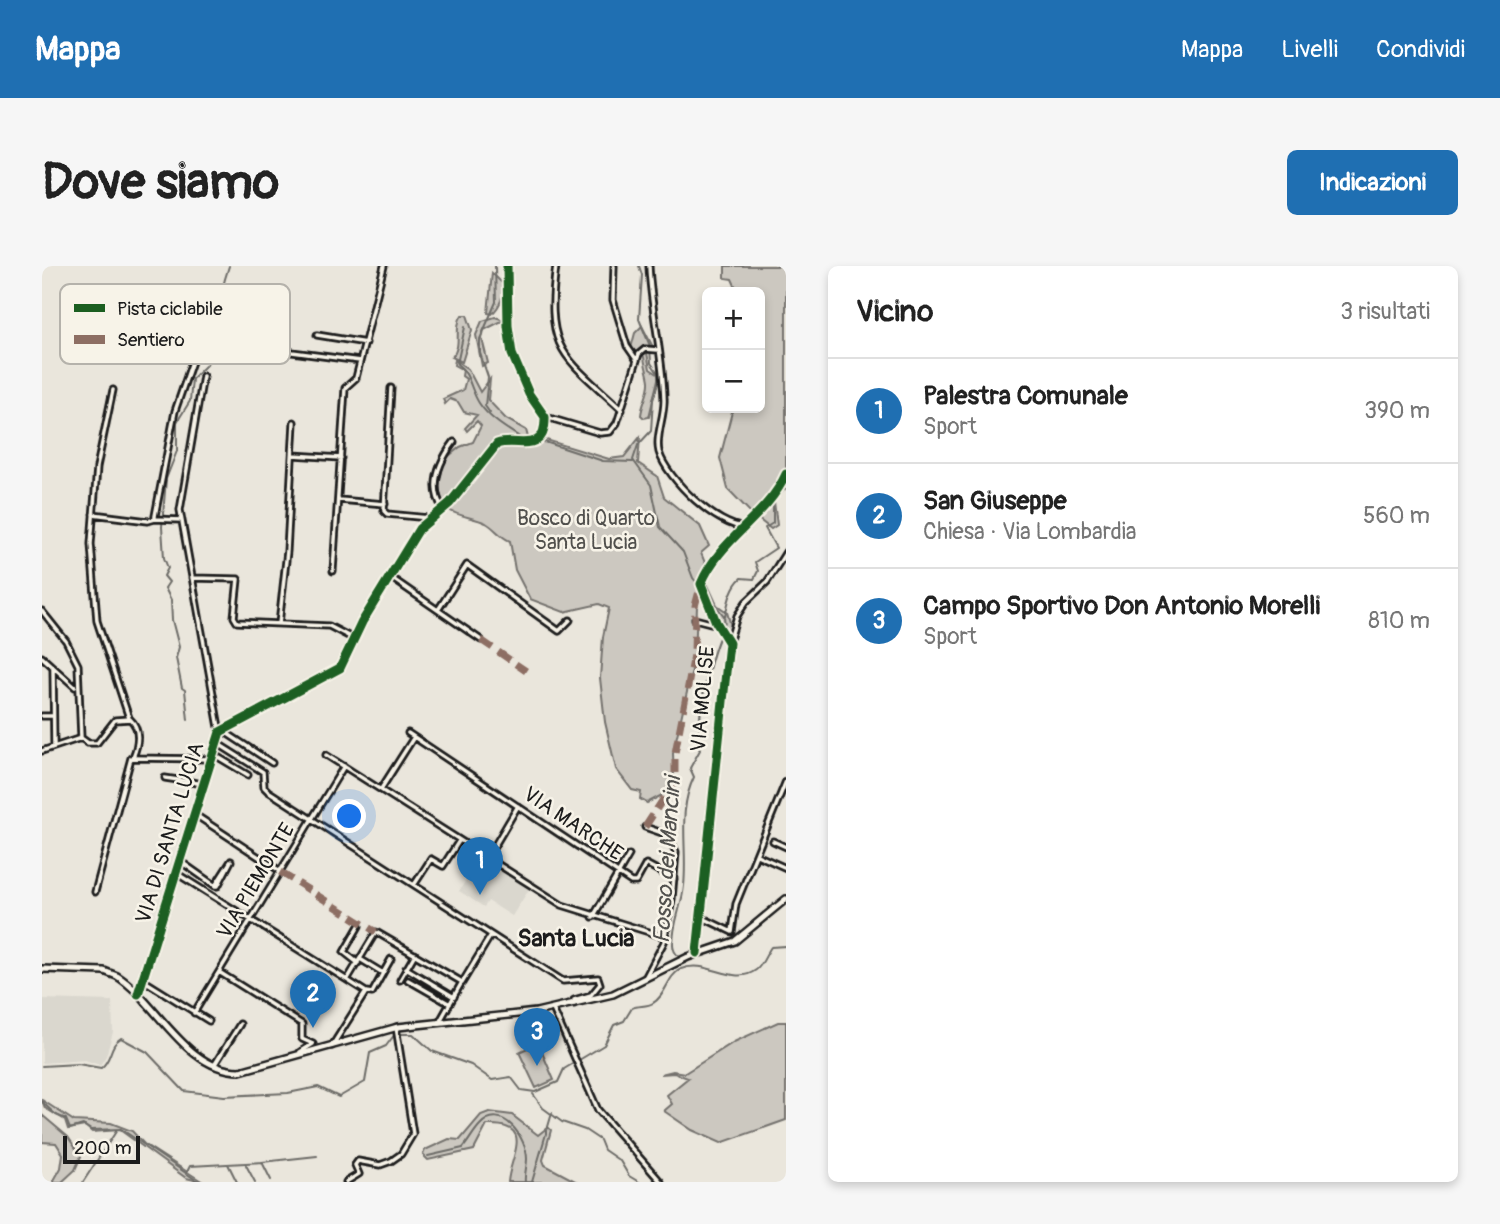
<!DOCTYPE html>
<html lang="it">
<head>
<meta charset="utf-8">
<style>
  body { margin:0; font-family:Pangolin,sans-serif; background:#f6f6f6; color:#222 }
  .controls { position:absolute; right:21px; top:21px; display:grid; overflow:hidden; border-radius:10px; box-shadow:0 4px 10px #0003 }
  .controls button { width:63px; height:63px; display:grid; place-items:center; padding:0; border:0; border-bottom:2px solid #e0e0e0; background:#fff; color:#222; font:35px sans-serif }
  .scale { position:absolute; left:21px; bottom:18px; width:77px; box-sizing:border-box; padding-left:7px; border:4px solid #1c1c1c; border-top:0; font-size:19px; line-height:24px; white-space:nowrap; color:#1c1c1c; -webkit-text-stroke:5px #f7f3e8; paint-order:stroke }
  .you { position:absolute; left:308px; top:551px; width:24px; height:24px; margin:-18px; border:5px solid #fff; border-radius:50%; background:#1a73e8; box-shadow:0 0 0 10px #1a73e833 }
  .badge { display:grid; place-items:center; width:46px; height:46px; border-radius:50%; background:#1f6fb2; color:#fff; font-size:23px; font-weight:700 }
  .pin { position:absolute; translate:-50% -58px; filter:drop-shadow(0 2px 4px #0008) }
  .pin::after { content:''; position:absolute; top:37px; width:24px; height:21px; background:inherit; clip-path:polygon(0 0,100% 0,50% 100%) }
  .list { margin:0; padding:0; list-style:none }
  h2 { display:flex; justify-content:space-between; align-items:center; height:91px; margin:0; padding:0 28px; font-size:30px }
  h2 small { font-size:23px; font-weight:400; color:#767676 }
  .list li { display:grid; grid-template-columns:46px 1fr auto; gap:21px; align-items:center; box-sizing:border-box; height:105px; padding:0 28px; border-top:2px solid #e0e0e0 }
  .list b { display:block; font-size:26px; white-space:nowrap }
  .list p { margin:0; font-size:23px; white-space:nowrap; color:#767676 }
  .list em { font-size:23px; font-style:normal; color:#767676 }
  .map { position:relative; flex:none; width:744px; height:916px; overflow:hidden; border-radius:10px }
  header { display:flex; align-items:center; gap:42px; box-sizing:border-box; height:98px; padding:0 35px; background:#1f6fb2; color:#fff }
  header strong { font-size:33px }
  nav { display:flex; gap:38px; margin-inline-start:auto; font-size:24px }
  .intro { display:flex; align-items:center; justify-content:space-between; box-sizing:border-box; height:168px; padding:0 42px }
  h1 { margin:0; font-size:49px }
  .button { padding:18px 32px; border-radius:10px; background:#1f6fb2; color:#fff; font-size:24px; font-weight:700 }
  main { display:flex; gap:42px; padding:0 42px }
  aside { flex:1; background:#fff; border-radius:10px; box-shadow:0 4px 10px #0003 }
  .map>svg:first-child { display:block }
  .built { fill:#dad7ce }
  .green { fill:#ccc8c0; stroke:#74726e; stroke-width:2 }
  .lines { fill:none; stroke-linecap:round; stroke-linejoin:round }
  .stream { stroke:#6d6c68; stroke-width:2 }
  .minor-casing { stroke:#1c1c1c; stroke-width:9 }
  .major-casing { stroke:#1c1c1c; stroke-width:10 }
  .minor { stroke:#f7f3e8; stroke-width:3.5 }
  .major { stroke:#f7f3e8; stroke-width:5 }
  .quiet { stroke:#8d6e63; stroke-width:7; stroke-dasharray:14 7; stroke-linecap:butt }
  .cycleway-casing { stroke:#f7f3e8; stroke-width:13 }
  .cycleway { stroke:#1b5e20; stroke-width:9 }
  .labels { text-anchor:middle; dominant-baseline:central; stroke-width:5; stroke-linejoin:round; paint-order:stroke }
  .park-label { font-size:21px; fill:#51504d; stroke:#f7f3e8 }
  .street-label { font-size:21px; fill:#1c1c1c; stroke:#f7f3e8 }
  .water-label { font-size:23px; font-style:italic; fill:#52514e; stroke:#f7f3e8 }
  .quarter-label { font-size:24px; font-weight:bold; fill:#1c1c1c; stroke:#f7f3e8 }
  .key { fill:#f7f3e8; stroke:#b5b2ab; stroke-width:2 }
  .key-label { font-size:19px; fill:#1c1c1c }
</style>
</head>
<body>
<header>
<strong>Mappa</strong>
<nav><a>Mappa</a><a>Livelli</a><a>Condividi</a></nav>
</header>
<div class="intro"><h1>Dove siamo</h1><a class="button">Indicazioni</a></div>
<main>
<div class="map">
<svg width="744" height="916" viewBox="0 0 744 916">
  <rect width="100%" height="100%" fill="#eae6dc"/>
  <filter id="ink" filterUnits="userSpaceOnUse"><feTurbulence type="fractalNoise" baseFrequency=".0143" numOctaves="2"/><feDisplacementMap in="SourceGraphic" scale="14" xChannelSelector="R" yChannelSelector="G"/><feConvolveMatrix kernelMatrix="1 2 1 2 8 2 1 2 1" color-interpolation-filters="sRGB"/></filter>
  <g filter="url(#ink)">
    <!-- built -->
    <path class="built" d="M440,590L488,622L470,650L446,635L442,641L417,625Z
      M0,733L70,735L71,766L64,790L58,799L43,794L0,797Z"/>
    <!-- green -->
    <path class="green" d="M683,0H744V220L732,236L735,259L729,263L715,252L716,242L709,247L686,223L678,192L691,142H718V26H696L690,13L683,12Z
      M450,7L460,17C462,30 459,39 450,48L446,47Z
      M420,49H425L430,64L420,96L410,91C421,79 411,62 420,49Z
      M453,51L462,54L442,64L440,73L446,97L440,100L434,69L440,55Z
      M600,60L611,81L605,87L608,103L617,109L607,151L602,152L599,149C600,138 608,125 607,115C606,107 603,100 602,91L589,82L593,67Z
      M413,94L426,103L438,126L448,113L446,134L464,153L484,164L488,179L498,172L567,193L582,191L598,171L596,197L615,210L622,231L658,260L667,280L659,287L663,297L659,315L663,321L664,315L675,339L685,346L689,360L687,371L676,367L672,360L676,356L682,357L674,352L672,337L658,330L655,340L653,391L631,487L632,513L624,527L605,537L598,533L599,526L590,524L574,503L563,456L558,412L561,371L567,342L557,338L522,346L488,333L473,304L468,275C458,271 453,262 444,257C432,251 417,251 405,243V238L392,233L396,226L402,194L418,181L431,176L439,160L435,155L425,165L423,162L435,149L422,146L416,136L408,133L403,138L401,133L421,124L424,113L420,110L421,104L412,99Z
      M736,756H744V854L679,877L650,864L622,845L630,838L625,829L646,812L632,807L619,808L631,805L643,807L692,776Z
      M496,777L512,814L494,822L477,786Z
      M0,834L32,855L69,857L90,865L102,878L161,916L144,912L78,864L50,866L43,860L26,863L23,854L3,842Z
      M447,846L470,849L496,869L506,861L509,864L501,894L503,899L535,916H466C468,890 494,857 445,859L432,884L386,894L381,889L383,884L407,873L418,874L439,849Z
      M0,849L26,871L39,890L33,904L20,916H11L19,902L21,888L14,877L0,876Z"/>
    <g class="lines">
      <!-- stream -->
      <path class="stream" d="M597,0L600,9L597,53L608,80L609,97L616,107V118L611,133L609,165L596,179L591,194L609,219L618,261L641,286L651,312L659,322
        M423,61L415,98C428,107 428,123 437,137C447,153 468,165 484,175
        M448,147L443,140L446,111L438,87V73L454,36L453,0
        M493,177L503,176L561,195L591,196
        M683,351C686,338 688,322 699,312L712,313L716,305L713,296L734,282L723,262L731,257V236L744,222
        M146,454L143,424L140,422L134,392L137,381L130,354L129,334L123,322L127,316L122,310L126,302L122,292L120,261L124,213L135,185V156L148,135L150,113L165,98L169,88L167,74L172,70C171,59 177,52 177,44C178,28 182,15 187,0
        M638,692C633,687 631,684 631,678C631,656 640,640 642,620C646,580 635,547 652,511L648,502L658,484L651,470L659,461C654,449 673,370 683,362L682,350L663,325
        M0,800L36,798L59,802C70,794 67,779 79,772L105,786L142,825L182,830L246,827L276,821L297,831L323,816L328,787L344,780L353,768H371L390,785L429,799L450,814L469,811L479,824L493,826L516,816L522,803L562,779L572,759L582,755L590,742C597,739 605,741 611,737C624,730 625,710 639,703C665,692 691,721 714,704C720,700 724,688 729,681L744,680
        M491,828L501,842L520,856L543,864L558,874L562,884L578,895L587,910L597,916
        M0,836L14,849L24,853L28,863L41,859L49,864L79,863L157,916
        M386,890L421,882C427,875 432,865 438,859C460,835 485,873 485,893C485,901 482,908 483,916
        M186,898L195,916
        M204,899L213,916
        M144,908L148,900L222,896
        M229,914L220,896L275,890
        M41,916L75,864
        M490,916L510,847"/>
      <!-- minor casing -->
      <g class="minor-casing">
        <path id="minor" d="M514,0C503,86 521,89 580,144
          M572,0L571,34L585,80L594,93
          M607,0C609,45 621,89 622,133C623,150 613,170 617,186C625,213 675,261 703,261
          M194,45C220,48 222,66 235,84
          M275,69L324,77
          M175,77C188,85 223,95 235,84L318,95
          M161,110L138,244L178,467
          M349,122L342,245L345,248L387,252
          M71,124L55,201L49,278L55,355L87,452
          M504,151L558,167L568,166L575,157L597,88L603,83L616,84
          M251,189L299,192
          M297,234L343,238
          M401,243C386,220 397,196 412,176
          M51,248L106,255L113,253
          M139,254L113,253V250L133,145L156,78
          M291,305L303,122L314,112L342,0
          M348,311L439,374
          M150,312L196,313L192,351L195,356L287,360L312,373
          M396,344L425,299L517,365L528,354
          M0,345L24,375L36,399L39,472L46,477H55L73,454L88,453C99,463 96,479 91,491
          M653,353L676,359
          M237,358L245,285L252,156
          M687,377L695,350L704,336L725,316L744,286
          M0,391L33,421
          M11,401L12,481
          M0,450H11
          M180,464L230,497
          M366,467L589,616H594L604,598L632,613
          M175,477L221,506L222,521L226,525L521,715L556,712L558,718L549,729L532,734V738
          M0,485L39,472
          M171,488L206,509
          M284,489L520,639L623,671
          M123,512L162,518
          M339,523L372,471
          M152,548L238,605
          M603,561L626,569L634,586L630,633L622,676L603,712
          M731,575L744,581
          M715,589L744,602
          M446,591L476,540
          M138,595L172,619C174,620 174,620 176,620L189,595L173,620
          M134,607L305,714
          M372,619L389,593L401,600L417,575
          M53,626L89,492L170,493
          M551,651L587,589
          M659,651L690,666L694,638L744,515
          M655,687L687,377L674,356L659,318C677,273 725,251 744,208
          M318,693L341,707L330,727L324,726
          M316,697L302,686L317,660
          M364,702L412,731
          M177,706L260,758V773L271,778L258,786
          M341,707L349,693
          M101,714L167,755
          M358,714L373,688
          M366,714L408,738
          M420,717L449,669
          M96,728L178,466L298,402L320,356L377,263L408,237L455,178C475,171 504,190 503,151L487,128L470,88L466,60L465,0
          M511,743L556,844L619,916
          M152,747L302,500
          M290,780L324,726L305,714L334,666L420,716L398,755
          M173,798L198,758
          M304,916L317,908L313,899L316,895L338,899L349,895L359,888L371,868L354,761"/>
      </g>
      <!-- major casing -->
      <g class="major-casing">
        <path id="major" d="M0,703L62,705L75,710C114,734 143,805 198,805L356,761L494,746L571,728L646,691L693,675L744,633"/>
      </g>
      <!-- minor -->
      <use href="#minor" class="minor"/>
      <!-- major -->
      <use href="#major" class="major"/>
      <!-- quiet -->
      <path class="quiet" d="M439,374L484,405
        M603,561L633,515V487L652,389L653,340L659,318
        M238,606L334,666"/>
      <!-- cycleway casing -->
      <g class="cycleway-casing">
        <path id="cycleway" d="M655,687L687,377L674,356L659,318C677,273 725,251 744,208
          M96,728L178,466L298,402L320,356L377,263L408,237L455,178C475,171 504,190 503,151L487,128L470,88L466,60L465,0"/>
      </g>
      <!-- cycleway -->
      <use href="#cycleway" class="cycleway"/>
    </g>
  </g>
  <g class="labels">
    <!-- park labels -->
    <g class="park-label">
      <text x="544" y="252">Bosco di Quarto<tspan x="544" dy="24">Santa Lucia</tspan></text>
    </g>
    <!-- street labels -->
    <g class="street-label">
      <text transform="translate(661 433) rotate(-85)">VIA MOLISE</text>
      <text transform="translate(531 558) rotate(34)">VIA MARCHE</text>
      <text transform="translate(128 567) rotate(-73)">VIA DI SANTA LUCIA</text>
      <text transform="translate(214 615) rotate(-59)">VIA PIEMONTE</text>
    </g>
    <!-- water labels -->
    <g class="water-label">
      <text transform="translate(625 594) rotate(-86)">Fosso dei Mancini</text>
    </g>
    <!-- quarter labels -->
    <g class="quarter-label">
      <text x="534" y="672">Santa Lucia</text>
    </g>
  </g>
  <!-- legend -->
  <rect x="18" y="18" width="230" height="80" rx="10" class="key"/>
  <rect x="32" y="38" width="31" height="8" fill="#1b5e20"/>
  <rect x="32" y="69" width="31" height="9" fill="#8d6e63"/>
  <g class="key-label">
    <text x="75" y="49">Pista ciclabile</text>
    <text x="75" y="80">Sentiero</text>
  </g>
</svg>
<div class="controls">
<button>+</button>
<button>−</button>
</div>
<div class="scale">200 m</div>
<div class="you"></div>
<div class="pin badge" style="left:438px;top:629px">1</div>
<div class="pin badge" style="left:271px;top:762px">2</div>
<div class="pin badge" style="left:495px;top:800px">3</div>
</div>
<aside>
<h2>Vicino<small>3 risultati</small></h2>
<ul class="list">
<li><span class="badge">1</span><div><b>Palestra Comunale</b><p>Sport</p></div><em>390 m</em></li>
<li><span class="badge">2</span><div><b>San Giuseppe</b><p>Chiesa · Via Lombardia</p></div><em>560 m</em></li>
<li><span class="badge">3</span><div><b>Campo Sportivo Don Antonio Morelli</b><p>Sport</p></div><em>810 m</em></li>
</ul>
</aside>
</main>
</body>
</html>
